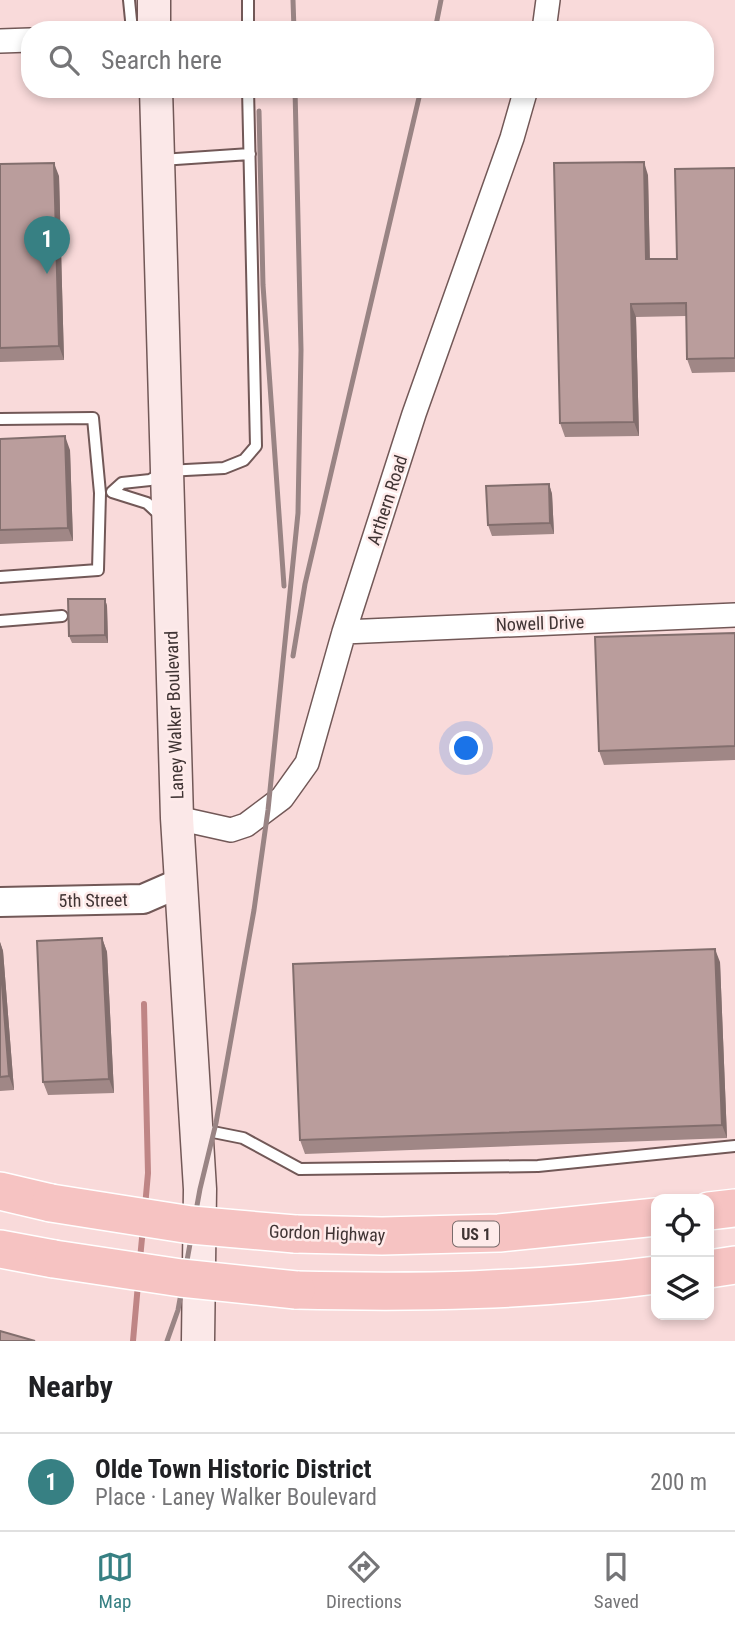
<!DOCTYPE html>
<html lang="en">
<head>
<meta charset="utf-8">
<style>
  body { margin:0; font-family:"Roboto Condensed",sans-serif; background:#f2f2f2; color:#202124 }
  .controls { position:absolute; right:21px; bottom:21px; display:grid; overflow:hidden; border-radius:14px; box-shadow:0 4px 10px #0003 }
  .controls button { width:63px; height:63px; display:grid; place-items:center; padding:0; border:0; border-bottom:2px solid #e0e0e0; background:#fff; color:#202124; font:35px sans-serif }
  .you { position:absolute; left:467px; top:749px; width:24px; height:24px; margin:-18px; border:5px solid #fff; border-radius:50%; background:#1a73e8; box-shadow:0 0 0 10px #1a73e833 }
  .badge { display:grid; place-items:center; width:46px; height:46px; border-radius:50%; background:#378083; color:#fff; font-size:23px; font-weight:700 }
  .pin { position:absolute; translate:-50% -58px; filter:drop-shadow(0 2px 4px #0008) }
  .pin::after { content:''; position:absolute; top:37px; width:24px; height:21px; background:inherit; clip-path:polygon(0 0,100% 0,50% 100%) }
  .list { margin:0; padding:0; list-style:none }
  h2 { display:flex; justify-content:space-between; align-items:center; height:91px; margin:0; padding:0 28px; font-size:30px }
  h2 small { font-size:23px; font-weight:400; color:#757577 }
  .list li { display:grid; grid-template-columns:46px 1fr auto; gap:21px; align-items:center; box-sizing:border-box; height:98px; padding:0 28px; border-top:2px solid #e0e0e0 }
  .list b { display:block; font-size:26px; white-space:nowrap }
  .list p { margin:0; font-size:23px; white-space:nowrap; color:#757577 }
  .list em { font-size:23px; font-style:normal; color:#757577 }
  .icon { flex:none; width:38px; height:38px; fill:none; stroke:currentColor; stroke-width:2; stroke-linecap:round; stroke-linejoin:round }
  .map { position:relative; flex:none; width:735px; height:1341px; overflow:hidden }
  .search { position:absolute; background:#fff; box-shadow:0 4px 10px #0003; left:21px; right:21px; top:21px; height:77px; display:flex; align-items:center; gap:18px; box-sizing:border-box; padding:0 24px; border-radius:28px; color:#757577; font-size:26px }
  .sheet { height:189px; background:#fff }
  nav { display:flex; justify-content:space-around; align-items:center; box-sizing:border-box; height:98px; border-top:2px solid #e0e0e0; background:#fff; font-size:19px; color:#757577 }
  nav a { display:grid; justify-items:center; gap:4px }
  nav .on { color:#378083 }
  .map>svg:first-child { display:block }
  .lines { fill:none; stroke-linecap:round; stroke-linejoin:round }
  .stream { stroke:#bf8585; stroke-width:6 }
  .service-casing { stroke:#725857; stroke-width:14 }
  .minor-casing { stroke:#725857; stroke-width:26 }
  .tertiary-casing { stroke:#725857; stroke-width:32 }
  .secondary-casing { stroke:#725857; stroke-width:35 }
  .trunk-casing { stroke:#fff; stroke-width:40 }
  .service { stroke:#fff; stroke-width:10 }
  .minor { stroke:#fff; stroke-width:23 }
  .tertiary { stroke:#fff; stroke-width:28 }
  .secondary { stroke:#fbe8e8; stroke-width:32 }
  .trunk { stroke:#f6c3c2; stroke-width:37 }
  .rail { stroke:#998484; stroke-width:5 }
  .trunk-bridge-casing { stroke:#fff; stroke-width:40; stroke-linecap:butt }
  .trunk-bridge { stroke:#f6c3c2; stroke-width:37 }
  .wall { fill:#a08786 }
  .shaded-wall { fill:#826e6d }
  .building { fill:#ba9d9c; stroke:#826e6d; stroke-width:2 }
  .labels { text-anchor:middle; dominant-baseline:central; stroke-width:5; stroke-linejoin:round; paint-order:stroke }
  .shield { fill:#feebea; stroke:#796b6b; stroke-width:2 }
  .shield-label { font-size:16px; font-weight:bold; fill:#403434 }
  .street-label { font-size:18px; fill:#403434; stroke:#feebea }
</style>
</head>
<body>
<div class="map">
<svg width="735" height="1341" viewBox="0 0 735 1341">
  <rect width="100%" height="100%" fill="#f9dada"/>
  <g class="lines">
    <!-- stream -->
    <path class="stream" d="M144,1004L148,1173L145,1207
      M140,1259L143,1228
      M133,1341L138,1284"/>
    <!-- service casing -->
    <g class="service-casing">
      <path id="service" d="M129,0L132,30
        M248,0V30
        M161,160L250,154
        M0,419L93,418L100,493L98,570L0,577
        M161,516L147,503L112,492L122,483L150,480L167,471L224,468L244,460L256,446L248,89
        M0,621L62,616
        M198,1129L243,1138L300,1169L538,1166L735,1146"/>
    </g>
    <!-- minor casing -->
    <g class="minor-casing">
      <path id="minor" d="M544,30L548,0
        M0,41L30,40
        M344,632L735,615
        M177,818L231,830L246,825L282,798L307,763L344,632L414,414L512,138L526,89"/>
    </g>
    <!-- tertiary casing -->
    <g class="tertiary-casing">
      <path id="tertiary" d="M0,902L143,899L182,882"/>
    </g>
    <!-- secondary casing -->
    <g class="secondary-casing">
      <path id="secondary" d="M154,0V30
        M156,89L177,818L200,1189L198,1341"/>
    </g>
    <!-- trunk casing -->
    <g class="trunk-casing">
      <path id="trunk" d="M0,1191L51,1203
        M709,1211L735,1208
        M295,1234L382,1236L499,1233L656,1217
        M0,1249L54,1259
        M709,1269L735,1265
        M296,1290C419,1293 533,1291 656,1275"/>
    </g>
    <!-- service -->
    <use href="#service" class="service"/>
    <!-- minor -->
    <use href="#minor" class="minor"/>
    <!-- tertiary -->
    <use href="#tertiary" class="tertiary"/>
    <!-- secondary -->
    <use href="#secondary" class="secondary"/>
    <!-- trunk -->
    <use href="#trunk" class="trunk"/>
    <!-- rail -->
    <path class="rail" d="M293,0L294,30
      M435,30L441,0
      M259,111L263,285L284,586
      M293,656L305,584L421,89
      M167,1341L178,1310L200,1189L216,1123L254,910L268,810L298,513L301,350L295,89"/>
    <!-- trunk-bridge casing -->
    <g class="trunk-bridge-casing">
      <path id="trunk-bridge" d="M51,1203L191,1225L295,1234
        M54,1259L181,1278L296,1290"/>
    </g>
    <!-- trunk-bridge -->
    <use href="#trunk-bridge" class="trunk-bridge"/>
  </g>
  <!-- wall -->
  <path class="wall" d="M0,164L59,176L64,360L0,362Z
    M735,168V372L692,373L687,359L686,316L636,317L639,436L565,437L560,423L648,175L650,259H677Z
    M0,439L70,450L73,541L0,544Z
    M549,484L552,494L554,534L492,536L488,525Z
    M105,599L107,606L108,643H72L69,636Z
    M735,633V760L604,765L599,751Z
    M102,938L107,952L114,1093L48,1095L43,1082Z
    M0,942L3,951L14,1090L0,1091Z
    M720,962L727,1138L305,1154L300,1140Z"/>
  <!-- shaded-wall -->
  <path class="shaded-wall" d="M644,162L648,175L650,273L646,259Z
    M54,163L59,176L64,360L59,346Z
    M631,304L636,317L639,436L634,422Z
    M65,436L70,450L73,541L68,528Z
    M549,484L552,494L554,534L550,523Z
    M105,599L107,606L108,643L105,635Z
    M102,938L107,952L114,1093L109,1079Z
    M0,942L3,951L14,1090L9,1076L0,958Z
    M715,949L720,962L727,1138L722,1125Z"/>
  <!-- building -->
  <path class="building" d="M644,162L646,259H677L675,169L735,168V358L687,359L686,303L631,304L634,422L560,423L554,163Z
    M54,163L59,346L0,348V164Z
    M65,436L68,528L0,530V439Z
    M549,484L550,523L488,525L486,486Z
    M68,599H105V635L69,636Z
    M735,633V746L599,751L595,637Z
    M102,938L109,1079L43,1082L37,941Z
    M715,949L722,1125L300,1140L293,964Z
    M0,958L9,1076L0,1077Z
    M0,1331L35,1341H0Z"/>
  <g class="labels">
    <!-- shield labels -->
    <rect class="shield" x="453" y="1221.5" width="46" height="25" rx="5"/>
    <g class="shield-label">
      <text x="476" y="1234">US 1</text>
    </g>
    <!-- street labels -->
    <g class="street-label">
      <text transform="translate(387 500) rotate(-72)">Arthern Road</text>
      <text transform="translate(540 623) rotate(-2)">Nowell Drive</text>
      <text transform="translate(174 715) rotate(-92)">Laney Walker Boulevard</text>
      <text transform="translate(93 900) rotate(-1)">5th Street</text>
      <text transform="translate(327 1233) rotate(2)">Gordon Highway</text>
    </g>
  </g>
</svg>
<div class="controls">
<button><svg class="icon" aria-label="locate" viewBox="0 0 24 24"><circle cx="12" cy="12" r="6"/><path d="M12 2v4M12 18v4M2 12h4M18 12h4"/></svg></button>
<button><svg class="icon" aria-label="layers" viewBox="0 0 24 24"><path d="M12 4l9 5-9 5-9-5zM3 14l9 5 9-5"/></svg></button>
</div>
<div class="you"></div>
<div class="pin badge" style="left:47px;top:274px">1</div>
<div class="search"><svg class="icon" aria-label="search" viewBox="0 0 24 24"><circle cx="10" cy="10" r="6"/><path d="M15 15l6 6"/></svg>Search here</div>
</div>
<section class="sheet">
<h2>Nearby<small></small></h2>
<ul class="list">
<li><span class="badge">1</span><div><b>Olde Town Historic District</b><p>Place · Laney Walker Boulevard</p></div><em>200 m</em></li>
</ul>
</section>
<nav>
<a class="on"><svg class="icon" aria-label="map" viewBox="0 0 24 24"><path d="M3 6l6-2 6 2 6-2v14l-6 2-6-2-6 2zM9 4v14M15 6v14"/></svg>Map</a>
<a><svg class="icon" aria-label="directions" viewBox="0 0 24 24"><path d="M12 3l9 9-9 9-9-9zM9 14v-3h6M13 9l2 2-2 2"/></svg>Directions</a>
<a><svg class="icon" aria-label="saved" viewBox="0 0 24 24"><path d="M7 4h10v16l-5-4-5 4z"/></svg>Saved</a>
</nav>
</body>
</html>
